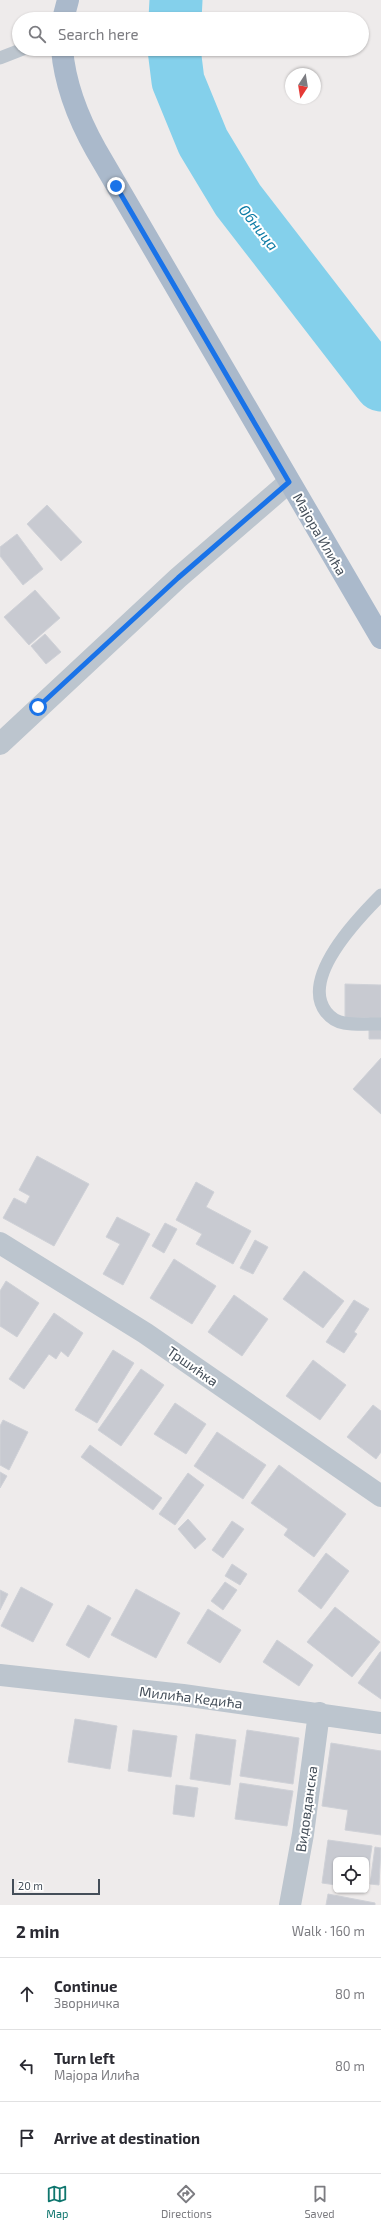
<!DOCTYPE html>
<html lang="en">
<head>
<meta charset="utf-8">
<style>
  body { margin:0; font-family:"Exo 2",sans-serif; background:#f7f7f7; color:#2b2b33 }
  .controls { position:absolute; right:12px; bottom:12px; display:grid; overflow:hidden; border-radius:6px; box-shadow:0 1px 3px #0004 }
  .controls button { width:36px; height:36px; display:grid; place-items:center; padding:0; border:0; border-bottom:1px solid #e1e1e2; background:#fff; color:#2b2b33; font:20px sans-serif }
  .compass { position:absolute; left:285px; top:68px; width:36px; height:36px; border-radius:50%; background:#fff; box-shadow:0 1px 3px #0004; rotate:192deg }
  .scale { position:absolute; left:12px; bottom:10px; width:88px; box-sizing:border-box; padding-left:4px; border:2px solid #444e59; border-top:0; font-size:11px; line-height:14px; white-space:nowrap; color:#444e59; -webkit-text-stroke:3px #fff; paint-order:stroke }
  .stop { position:absolute; width:12px; height:12px; margin:-9px; border:3px solid #1a73e8; border-radius:50%; background:#fff }
  .stop.end { background:#1a73e8; border-color:#fff; box-shadow:0 1px 4px #0008 }
  .list { margin:0; padding:0; list-style:none }
  h2 { display:flex; justify-content:space-between; align-items:center; height:52px; margin:0; padding:0 16px; font-size:17px }
  h2 small { font-size:13px; font-weight:400; color:#7c7c81 }
  .list li { display:grid; grid-template-columns:26px 1fr auto; gap:12px; align-items:center; box-sizing:border-box; height:72px; padding:0 16px; border-top:1px solid #e1e1e2 }
  .list b { display:block; font-size:15px; white-space:nowrap }
  .list p { margin:0; font-size:13px; white-space:nowrap; color:#7c7c81 }
  .list em { font-size:13px; font-style:normal; color:#7c7c81 }
  .icon { flex:none; width:22px; height:22px; fill:none; stroke:currentColor; stroke-width:2; stroke-linecap:round; stroke-linejoin:round }
  .map { position:relative; flex:none; width:381px; height:1905px; overflow:hidden }
  .search { position:absolute; background:#fff; box-shadow:0 1px 3px #0004; left:12px; right:12px; top:12px; height:44px; display:flex; align-items:center; gap:10px; box-sizing:border-box; padding:0 14px; border-radius:22px; color:#7c7c81; font-size:15px }
  .sheet { height:268px; background:#fff }
  nav { display:flex; justify-content:space-around; align-items:center; box-sizing:border-box; height:56px; border-top:1px solid #e1e1e2; background:#fff; font-size:11px; color:#7c7c81 }
  nav a { display:grid; justify-items:center; gap:2px }
  nav .on { color:#0f766e }
  .map>svg:first-child { display:block }
  .lines { fill:none; stroke-linecap:round; stroke-linejoin:round }
  .river { stroke:#84d0eb; stroke-width:53 }
  .building { fill:#c8cad1; stroke:#cfd1d7 }
  .service { stroke:#bcc5ce; stroke-width:13 }
  .minor { stroke:#bcc5ce; stroke-width:22 }
  .primary { stroke:#aab9cb; stroke-width:22 }
  .route { stroke:#1a73e8; stroke-width:5 }
  .labels { text-anchor:middle; dominant-baseline:central; stroke-width:4; stroke-linejoin:round; paint-order:stroke }
  .street-label { font-size:14px; fill:#444e59; stroke:#fff }
  .water-label { font-size:15px; font-style:italic; fill:#0b7ba5; stroke:#fff }
</style>
</head>
<body>
<div class="map">
<svg width="381" height="1905" viewBox="0 0 381 1905">
  <rect width="100%" height="100%" fill="#eeebeb"/>
  <g class="lines">
    <!-- river -->
    <path class="river" d="M175,19L176,0
      M174,49L178,81L203,142L238,200L381,385"/>
  </g>
  <!-- building -->
  <path class="building" d="M47,505L82,542L61,561L27,524Z
    M17,534L43,569L23,585L0,556V547Z
    M35,590L60,618L29,645L4,617Z
    M45,634L61,652L46,664L31,646Z
    M345,984L381,985V1039H369V1018H345Z
    M381,1058V1114L353,1089Z
    M37,1156L89,1184L54,1246L3,1218L14,1198L26,1204L30,1196L19,1190Z
    M196,1182L214,1192L206,1207L251,1231L233,1264L196,1244L202,1234L176,1220Z
    M117,1217L150,1234L123,1285L103,1274L120,1244L106,1237Z
    M165,1223L177,1229L164,1253L152,1246Z
    M255,1240L268,1247L253,1274L240,1268Z
    M174,1259L216,1286L192,1324L150,1298Z
    M304,1271L344,1301L323,1328L283,1299Z
    M6,1281L39,1303L17,1337L0,1326V1291Z
    M234,1295L268,1319L242,1356L208,1332Z
    M354,1300L369,1309L354,1332L357,1334L344,1353L326,1342Z
    M54,1313L83,1333L68,1357L61,1351L56,1359L49,1354L24,1389L9,1379Z
    M113,1350L134,1363L97,1423L75,1410Z
    M313,1360L346,1385L320,1420L286,1396Z
    M141,1369L164,1385L121,1446L98,1430Z
    M175,1403L206,1424L186,1454L154,1434Z
    M373,1405L381,1411V1452L376,1459L347,1437Z
    M3,1420L28,1432L9,1470L0,1465V1426Z
    M217,1432L266,1465L243,1499L194,1466Z
    M90,1445L162,1498L153,1510L81,1457Z
    M279,1465L346,1514L314,1557L284,1535L288,1529L251,1503Z
    M0,1472L7,1476L0,1488Z
    M188,1473L204,1485L175,1525L159,1514Z
    M188,1519L206,1539L195,1549L178,1529Z
    M232,1521L244,1529L223,1558L212,1550Z
    M326,1553L349,1571L321,1609L298,1591Z
    M232,1564L247,1574L240,1585L225,1576Z
    M225,1582L237,1590L223,1610L211,1601Z
    M21,1587L53,1604L33,1642L1,1626Z
    M136,1589L180,1613L156,1658L111,1635Z
    M0,1590L8,1594L0,1610Z
    M88,1605L111,1618L89,1658L66,1645Z
    M335,1607L380,1642L352,1677L307,1642Z
    M208,1609L241,1630L220,1663L187,1643Z
    M277,1640L313,1665L299,1686L263,1662Z
    M380,1652H381V1699L358,1683Z
    M75,1719L117,1726L110,1769L68,1762Z
    M133,1730L177,1736L171,1777L128,1771Z
    M247,1730L299,1738L293,1784L240,1776Z
    M196,1734L236,1740L230,1785L190,1779Z
    M331,1743L381,1751V1835L345,1830L348,1810L322,1806Z
    M240,1783L293,1791L287,1826L235,1819Z
    M176,1785L198,1788L194,1817L173,1814Z
    M328,1840L372,1846L366,1885V1860H336V1885L322,1883Z
    M375,1847L381,1848L379,1885L370,1884Z
    M328,1894L375,1903V1905H326Z"/>
  <g class="lines">
    <!-- service -->
    <path class="service" d="M0,58L23,49
      M381,895C358,918 300,978 326,1012C330,1017 337,1022 344,1023C355,1025 369,1024 381,1024"/>
    <!-- minor -->
    <path class="minor" d="M0,744L178,578L289,482
      M0,1243L145,1333L381,1496
      M0,1675L183,1695L381,1723
      M290,1905L303,1834L319,1713"/>
    <!-- primary -->
    <path class="primary" d="M63,19L68,0
      M62,49C65,86 78,118 96,150L381,638"/>
  </g>
  <g class="lines">
    <!-- route -->
    <path class="route" d="M38,707L178,578L289,482L116,186"/>
  </g>
  <g class="labels">
    <!-- street labels -->
    <g class="street-label">
      <text transform="translate(320 534) rotate(60)">Мајора Илића</text>
      <text transform="translate(193 1366) rotate(35)">Тршићка</text>
      <text transform="translate(191 1697) rotate(7)">Милића Кедића</text>
      <text transform="translate(306 1809) rotate(-82)">Видовданска</text>
    </g>
    <!-- water labels -->
    <g class="water-label">
      <text transform="translate(259 227) rotate(52)">Обница</text>
    </g>
  </g>
</svg>
<div class="controls">
<button><svg class="icon" aria-label="locate" viewBox="0 0 24 24"><circle cx="12" cy="12" r="6"/><path d="M12 2v4M12 18v4M2 12h4M18 12h4"/></svg></button>
</div>
<svg class="compass" viewBox="-18 -18 36 36"><path d="M0-13l5 13h-10z" fill="#e53935"/><path d="M0 13l5-13h-10z" fill="#7c7c81"/></svg>
<div class="scale">20 m</div>
<div class="stop" style="left:38px;top:707px"></div>
<div class="stop end" style="left:116px;top:186px"></div>
<div class="search"><svg class="icon" aria-label="search" viewBox="0 0 24 24"><circle cx="10" cy="10" r="6"/><path d="M15 15l6 6"/></svg>Search here</div>
</div>
<section class="sheet">
<h2>2 min<small>Walk · 160 m</small></h2>
<ul class="list">
<li><svg class="icon" aria-label="ahead" viewBox="0 0 24 24"><path d="M12 20V5M6 11l6-6 6 6"/></svg><div><b>Continue</b><p>Зворничка</p></div><em>80 m</em></li>
<li><svg class="icon" aria-label="left" viewBox="0 0 24 24"><path d="M17 20v-9H6M10 6l-5 5 5 5"/></svg><div><b>Turn left</b><p>Мајора Илића</p></div><em>80 m</em></li>
<li><svg class="icon" aria-label="arrive" viewBox="0 0 24 24"><path d="M6 21V4h12l-3 4 3 4H6"/></svg><div><b>Arrive at destination</b></div></li>
</ul>
</section>
<nav>
<a class="on"><svg class="icon" aria-label="map" viewBox="0 0 24 24"><path d="M3 6l6-2 6 2 6-2v14l-6 2-6-2-6 2zM9 4v14M15 6v14"/></svg>Map</a>
<a><svg class="icon" aria-label="directions" viewBox="0 0 24 24"><path d="M12 3l9 9-9 9-9-9zM9 14v-3h6M13 9l2 2-2 2"/></svg>Directions</a>
<a><svg class="icon" aria-label="saved" viewBox="0 0 24 24"><path d="M7 4h10v16l-5-4-5 4z"/></svg>Saved</a>
</nav>
</body>
</html>
